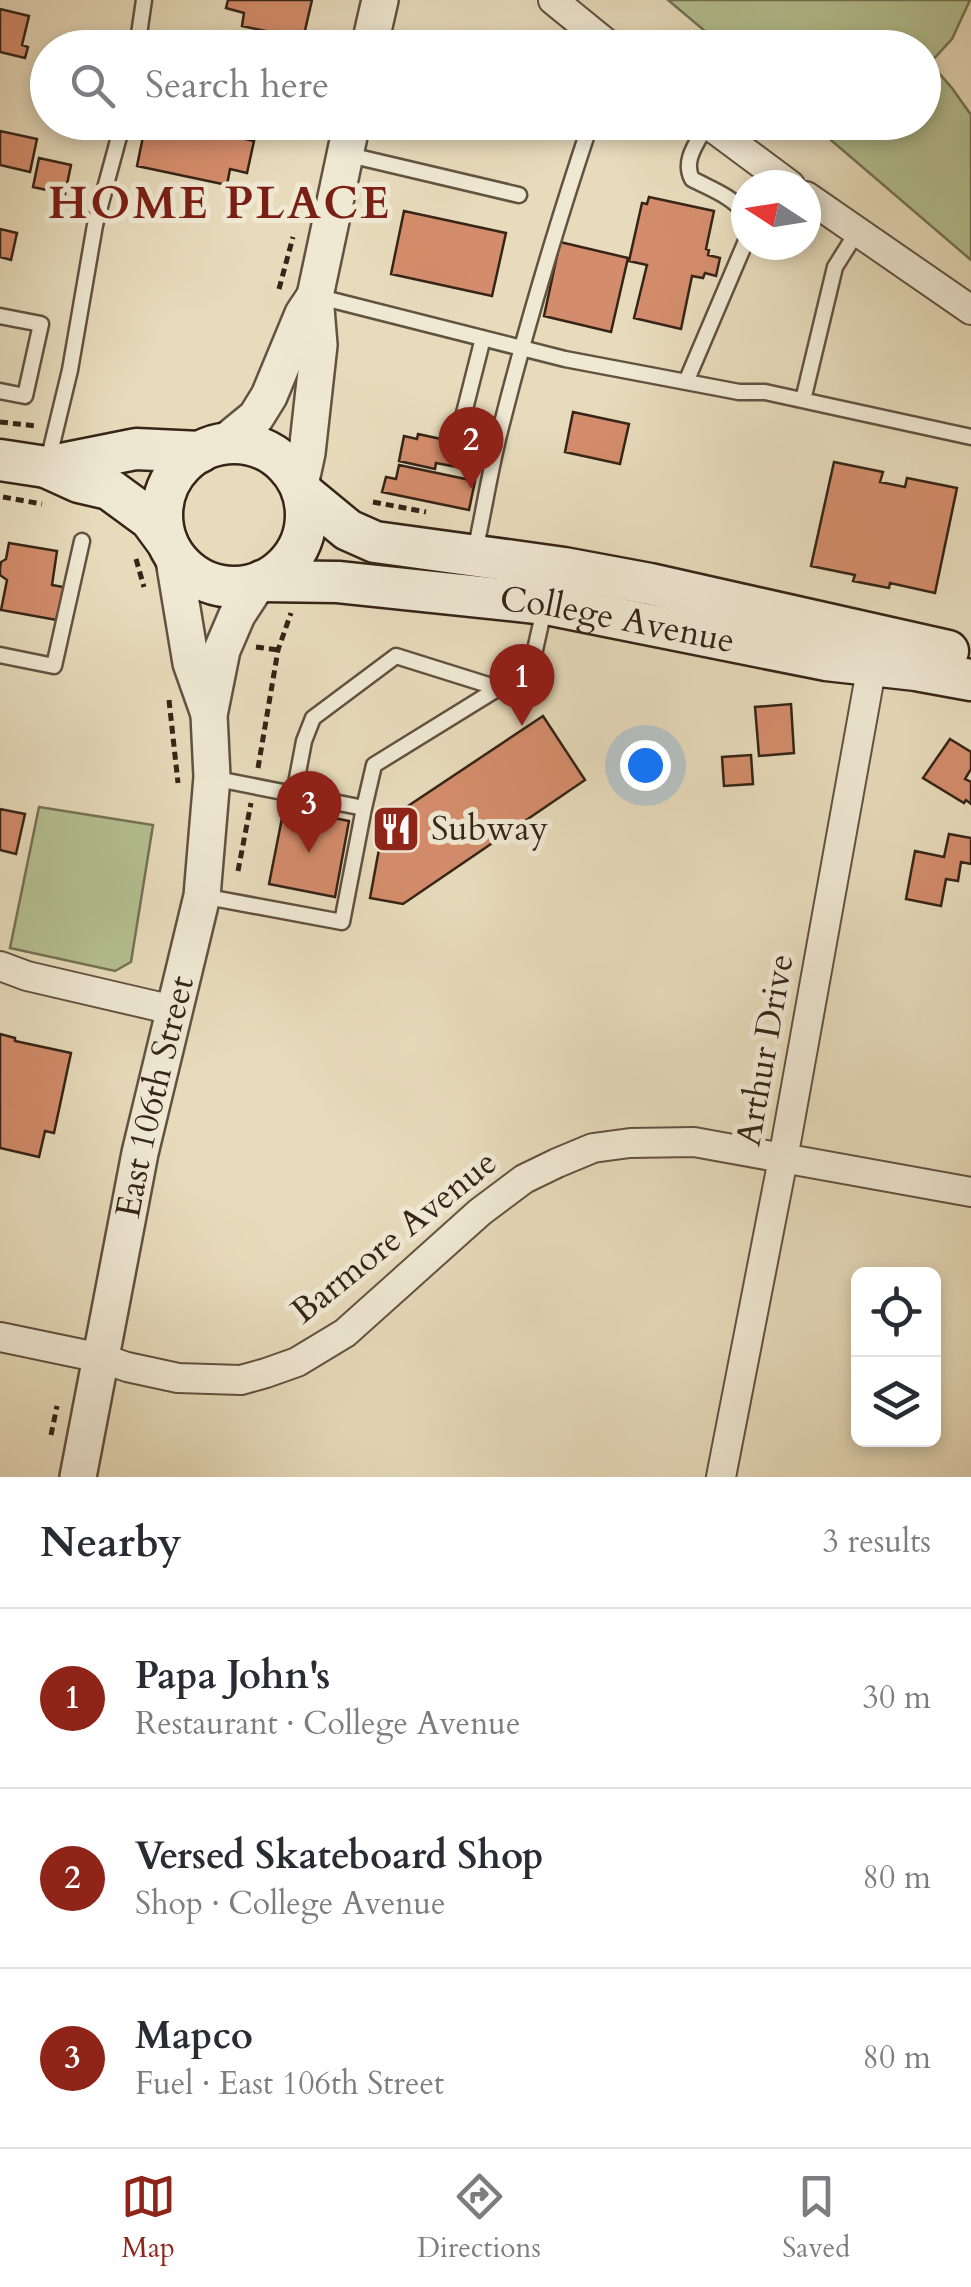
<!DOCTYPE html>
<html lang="en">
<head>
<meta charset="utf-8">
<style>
  body { margin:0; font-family:Cardo,serif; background:#f7f7f7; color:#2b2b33 }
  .controls { position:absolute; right:30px; bottom:30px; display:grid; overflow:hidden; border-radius:15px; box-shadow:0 5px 15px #0003 }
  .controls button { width:90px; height:90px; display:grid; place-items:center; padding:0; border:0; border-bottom:2px solid #e1e1e2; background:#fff; color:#2b2b33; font:50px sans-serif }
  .compass { position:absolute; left:731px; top:170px; width:90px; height:90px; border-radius:50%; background:#fff; box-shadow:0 5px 15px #0003; rotate:282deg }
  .you { position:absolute; left:645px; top:765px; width:35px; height:35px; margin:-25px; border:8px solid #fff; border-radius:50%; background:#1a73e8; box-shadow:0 0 0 15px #1a73e833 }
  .badge { display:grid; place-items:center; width:65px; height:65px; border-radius:50%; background:#8f2418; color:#fff; font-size:32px; font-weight:700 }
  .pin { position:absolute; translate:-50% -82px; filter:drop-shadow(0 2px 5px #0008) }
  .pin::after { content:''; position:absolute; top:52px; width:35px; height:30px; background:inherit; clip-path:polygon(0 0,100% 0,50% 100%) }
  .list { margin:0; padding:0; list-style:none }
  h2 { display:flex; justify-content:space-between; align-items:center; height:130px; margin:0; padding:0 40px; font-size:42px }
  h2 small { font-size:32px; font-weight:400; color:#7c7c81 }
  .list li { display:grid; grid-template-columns:65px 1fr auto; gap:30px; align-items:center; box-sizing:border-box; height:180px; padding:0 40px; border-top:2px solid #e1e1e2 }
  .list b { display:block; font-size:38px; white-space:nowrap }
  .list p { margin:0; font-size:32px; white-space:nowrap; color:#7c7c81 }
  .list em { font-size:32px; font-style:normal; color:#7c7c81 }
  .icon { flex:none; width:55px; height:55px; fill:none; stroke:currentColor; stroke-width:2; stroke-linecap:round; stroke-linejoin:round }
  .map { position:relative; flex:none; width:971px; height:1477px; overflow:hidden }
  .search { position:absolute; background:#fff; box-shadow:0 5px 15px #0003; left:30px; right:30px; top:30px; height:110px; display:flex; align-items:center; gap:25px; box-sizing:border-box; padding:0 35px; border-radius:55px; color:#7c7c81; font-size:38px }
  .sheet { height:670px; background:#fff }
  nav { display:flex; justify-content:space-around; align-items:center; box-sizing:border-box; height:140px; border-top:2px solid #e1e1e2; background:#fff; font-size:28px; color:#7c7c81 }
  nav a { display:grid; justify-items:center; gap:5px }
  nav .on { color:#8f2418 }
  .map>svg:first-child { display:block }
  .green { fill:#b4c091; stroke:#747254; stroke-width:2.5 }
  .building { fill:#d48d6c; stroke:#352417; stroke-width:2.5 }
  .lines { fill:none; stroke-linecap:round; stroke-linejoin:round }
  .service-casing { stroke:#625240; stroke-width:19 }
  .minor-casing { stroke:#625240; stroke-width:32 }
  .tertiary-casing { stroke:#625240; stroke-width:40 }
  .secondary-casing { stroke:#352417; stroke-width:45 }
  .path { stroke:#352417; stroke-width:5; stroke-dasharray:8 5; stroke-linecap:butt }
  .service { stroke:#efe8d3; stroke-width:14 }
  .minor { stroke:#efe8d3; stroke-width:28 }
  .tertiary { stroke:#efe8d3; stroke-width:35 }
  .secondary { stroke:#efe8d3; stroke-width:40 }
  .labels { text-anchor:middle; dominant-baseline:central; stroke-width:10; stroke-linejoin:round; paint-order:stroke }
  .street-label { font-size:35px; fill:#352417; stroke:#efe8d3 }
  .poi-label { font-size:35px; fill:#352417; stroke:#efe8d3; text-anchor:start }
  .district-label { font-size:45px; font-weight:bold; letter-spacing:2.5px; fill:#7a1f14; stroke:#efe8d3 }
</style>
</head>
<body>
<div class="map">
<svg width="971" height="1477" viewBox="0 0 971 1477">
  <rect width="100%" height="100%" fill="#e7dbbb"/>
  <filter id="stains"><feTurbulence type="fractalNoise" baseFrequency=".002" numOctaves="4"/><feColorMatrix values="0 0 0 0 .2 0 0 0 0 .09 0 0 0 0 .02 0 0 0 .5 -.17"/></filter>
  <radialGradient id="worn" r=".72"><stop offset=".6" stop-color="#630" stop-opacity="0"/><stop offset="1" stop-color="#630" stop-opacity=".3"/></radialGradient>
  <!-- green -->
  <path class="green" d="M668,0H970L952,39L930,63L952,88L971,115V260L811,123L924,122V48L724,47Z
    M39,807L153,825L131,962L115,971L10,948Z"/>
  <!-- building -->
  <path class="building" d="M228,0H312L303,39L242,26L244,13L226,8Z
    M0,9L29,16L22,45L28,47L25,58L0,52Z
    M146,122H171L254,141L247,173L230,169L227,185L137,166Z
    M0,131L37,139L30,172L0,165Z
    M39,158L71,165L65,194L33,187Z
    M649,197L714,211L706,249L709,250L708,255L720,258L716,276L705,273L703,278L692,276L681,329L634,318L647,265L629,261L642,203L647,204Z
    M404,211L506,233L492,296L391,274Z
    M0,229L17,233L11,260L0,257Z
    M560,242L628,258L611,332L544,316Z
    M573,412L629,424L620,464L565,452Z
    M418,434L478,447L473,470L436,463L435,469L399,461L404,436L417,439Z
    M834,462L883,472L880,482L905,487L907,478L957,488L935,593L890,583L889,588L853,581L855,575L811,566Z
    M399,465L475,481L469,510L382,492L386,477L396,479Z
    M9,543L57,551L52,585L74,589L68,622L1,610L7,580L0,575V568L1,562L6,559Z
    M791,704L794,753L759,756L755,707Z
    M543,716L585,780L403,904L370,898L384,822Z
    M950,739L971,752V769L965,779L971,782V804L966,800L964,803L923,778Z
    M751,755L753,784L724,786L722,757Z
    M284,808L349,821L335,897L269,884Z
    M0,809L25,814L16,854L0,850Z
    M949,834L971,838V864L961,862L958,881L946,879L941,906L906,899L915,851L944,857Z
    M0,1034L15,1038V1041L71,1053L54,1133L45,1131L39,1157L0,1148Z"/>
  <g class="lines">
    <!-- service casing -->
    <g class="service-casing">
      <path id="service" d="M137,48L144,0
        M707,124C698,142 682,160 692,179C711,189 734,197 746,215
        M345,154L519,195
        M316,296L565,359L739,392H765L971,437
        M0,316L41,324L25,396L0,391
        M483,338L463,417L468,425L499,434
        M686,382L746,241
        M803,400L835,267L857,232
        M48,461L70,370L95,225L123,122
        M475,551C484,511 490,470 500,431C526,327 557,224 591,122
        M0,655L54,666L82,541
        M212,778L364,808L374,765L531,668L545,605
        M294,794L304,741L313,718L396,656L498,688
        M202,896L342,922L364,808"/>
    </g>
    <!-- minor casing -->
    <g class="minor-casing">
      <path id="minor" d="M553,0L612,48
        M705,122L790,185
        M806,196L971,310
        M0,966L27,976L173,1010
        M0,1337L101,1358L127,1367L178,1378L241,1380L266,1373L297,1362L345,1333L480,1212L524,1179L557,1163L593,1148L630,1143L694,1142L971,1192
        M721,1477L783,1159L875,648"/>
    </g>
    <!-- tertiary casing -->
    <g class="tertiary-casing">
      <g id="tertiary">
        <path d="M369,48L380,0"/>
        <path d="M223,444L256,417L269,396L303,314L315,296"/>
        <path d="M300,485L307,453L319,345L315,296L352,122"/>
        <path d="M173,554L191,663L209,714"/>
        <path id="s1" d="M78,1477L140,1153L202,896L212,777L209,715L222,650L237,615L258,583"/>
      </g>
    </g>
    <!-- secondary casing -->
    <g class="secondary-casing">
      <g id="secondary">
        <circle cx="234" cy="515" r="72"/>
        <path d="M0,460L46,467L136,449L200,452"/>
        <path d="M46,467L79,482L109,489L150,519L167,542"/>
        <path d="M303,493L348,530L375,542L564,568L650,584L948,651"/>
        <path id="s2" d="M262,581L338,582L546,604L826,660L916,670L971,680"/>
      </g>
    </g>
    <!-- path -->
    <path class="path" d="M279,289L293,237
      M0,422L37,426
      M3,497L42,504
      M373,502L426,512
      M136,559L144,587
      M256,647L278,650
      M169,700L178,783
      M258,768L278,650L291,613
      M238,871L251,803
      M51,1435L57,1406"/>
    <!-- service -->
    <use href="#service" class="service"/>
    <!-- minor -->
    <use href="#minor" class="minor"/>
    <!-- tertiary -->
    <use href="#tertiary" class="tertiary"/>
    <!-- secondary -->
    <use href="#secondary" class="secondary"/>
  </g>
  <!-- icons -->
  <defs>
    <g id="restaurant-square" transform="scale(2.5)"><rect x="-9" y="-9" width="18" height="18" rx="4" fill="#8f2418" stroke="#efe8d3"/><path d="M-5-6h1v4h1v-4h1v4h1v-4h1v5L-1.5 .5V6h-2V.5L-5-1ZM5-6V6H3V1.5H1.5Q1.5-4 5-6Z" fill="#fff"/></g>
  </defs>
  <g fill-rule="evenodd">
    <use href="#restaurant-square" x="396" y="829"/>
  </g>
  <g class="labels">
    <!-- street labels -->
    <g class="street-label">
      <text stroke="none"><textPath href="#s2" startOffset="358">College Avenue</textPath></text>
      <text transform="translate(765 1050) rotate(-80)">Arthur Drive</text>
      <text stroke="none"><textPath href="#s1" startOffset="388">East 106th Street</textPath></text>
      <text transform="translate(394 1237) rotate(-39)">Barmore Avenue</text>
    </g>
    <!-- poi labels -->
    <g class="poi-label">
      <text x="431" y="829">Subway</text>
    </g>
    <!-- district labels -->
    <g class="district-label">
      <text x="220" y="203">HOME PLACE</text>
    </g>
  </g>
  <rect width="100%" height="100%" filter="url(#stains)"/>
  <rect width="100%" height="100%" fill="url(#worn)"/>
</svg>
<div class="controls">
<button><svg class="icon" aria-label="locate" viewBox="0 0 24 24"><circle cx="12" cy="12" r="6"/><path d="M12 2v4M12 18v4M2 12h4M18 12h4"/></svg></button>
<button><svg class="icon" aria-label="layers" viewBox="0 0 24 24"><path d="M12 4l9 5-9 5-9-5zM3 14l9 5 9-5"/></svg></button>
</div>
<svg class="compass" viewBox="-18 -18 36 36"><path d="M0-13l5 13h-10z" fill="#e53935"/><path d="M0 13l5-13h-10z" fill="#7c7c81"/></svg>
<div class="you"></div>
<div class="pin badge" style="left:522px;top:726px">1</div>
<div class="pin badge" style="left:471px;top:489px">2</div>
<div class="pin badge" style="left:309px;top:853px">3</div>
<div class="search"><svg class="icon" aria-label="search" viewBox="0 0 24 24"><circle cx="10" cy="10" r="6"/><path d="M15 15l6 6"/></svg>Search here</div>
</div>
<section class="sheet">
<h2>Nearby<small>3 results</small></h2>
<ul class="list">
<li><span class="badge">1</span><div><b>Papa John's</b><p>Restaurant · College Avenue</p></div><em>30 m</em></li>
<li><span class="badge">2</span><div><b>Versed Skateboard Shop</b><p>Shop · College Avenue</p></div><em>80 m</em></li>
<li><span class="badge">3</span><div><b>Mapco</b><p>Fuel · East 106th Street</p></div><em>80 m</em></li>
</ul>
</section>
<nav>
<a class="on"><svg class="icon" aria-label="map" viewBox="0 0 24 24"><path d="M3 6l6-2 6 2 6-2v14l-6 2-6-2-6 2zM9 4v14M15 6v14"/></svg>Map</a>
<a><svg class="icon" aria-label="directions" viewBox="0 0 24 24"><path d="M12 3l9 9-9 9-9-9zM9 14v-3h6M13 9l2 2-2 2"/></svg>Directions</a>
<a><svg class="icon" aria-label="saved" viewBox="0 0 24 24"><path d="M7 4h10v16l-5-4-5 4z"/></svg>Saved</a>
</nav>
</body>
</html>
